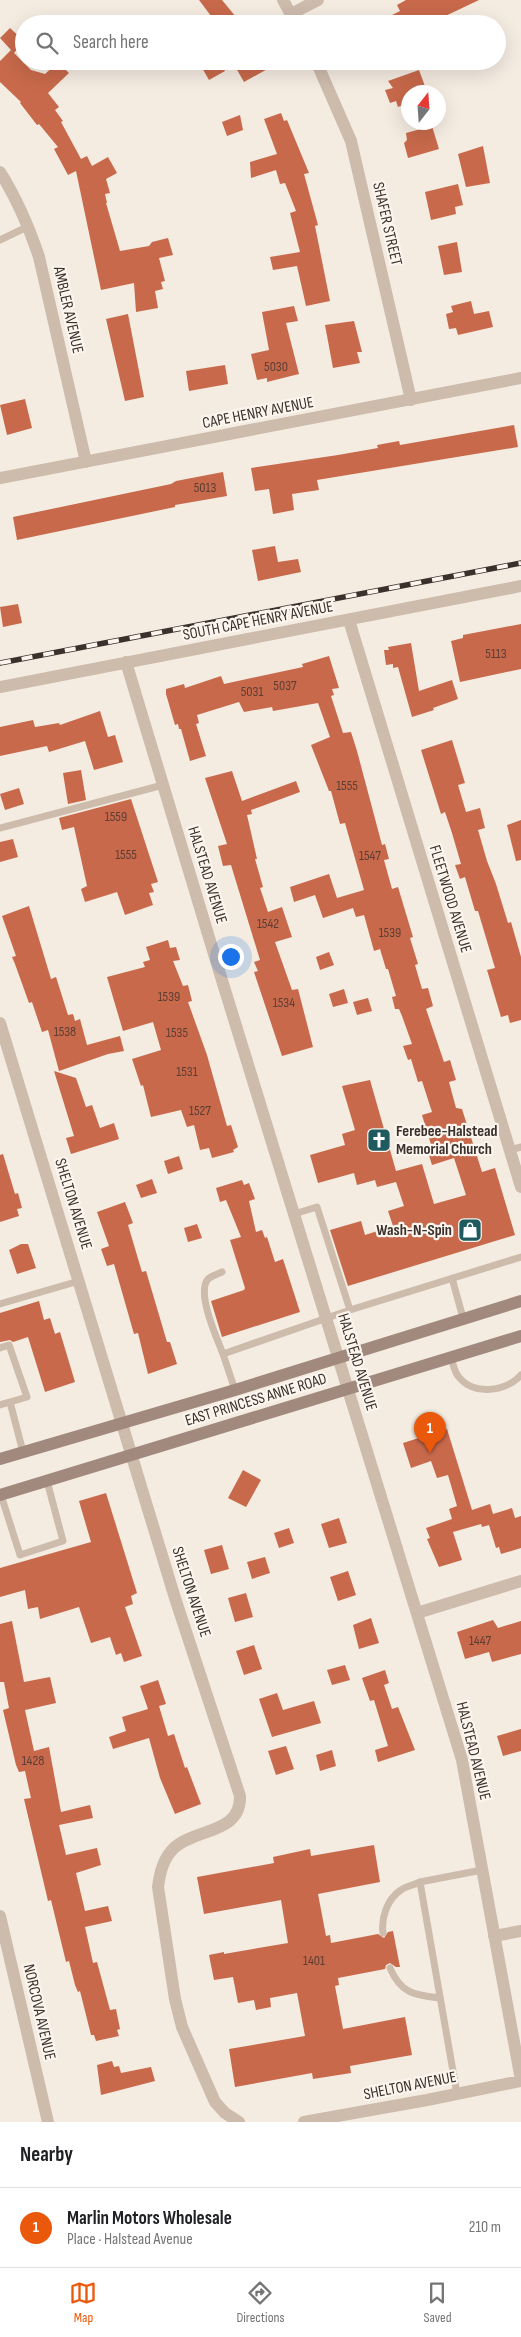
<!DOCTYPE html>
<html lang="en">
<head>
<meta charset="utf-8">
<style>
  body { margin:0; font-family:"Sofia Sans Condensed",sans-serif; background:#f2f2f2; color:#202124 }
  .compass { position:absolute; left:401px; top:85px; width:45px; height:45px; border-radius:50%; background:#fff; box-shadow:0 5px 20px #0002; rotate:17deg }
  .you { position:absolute; left:230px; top:956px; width:18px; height:18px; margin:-12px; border:4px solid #fff; border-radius:50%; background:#1a73e8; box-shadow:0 0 0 8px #1a73e833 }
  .badge { display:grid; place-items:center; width:32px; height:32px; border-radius:50%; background:#ea580c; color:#fff; font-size:16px; font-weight:700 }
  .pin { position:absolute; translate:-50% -41px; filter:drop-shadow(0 1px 2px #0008) }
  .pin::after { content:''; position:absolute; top:26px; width:18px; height:15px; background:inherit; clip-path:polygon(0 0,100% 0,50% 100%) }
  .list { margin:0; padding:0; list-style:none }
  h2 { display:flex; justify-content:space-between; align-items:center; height:65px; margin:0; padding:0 20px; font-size:21px }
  h2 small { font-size:16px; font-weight:400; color:#757577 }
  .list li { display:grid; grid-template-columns:32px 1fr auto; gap:15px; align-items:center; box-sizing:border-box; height:80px; padding:0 20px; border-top:1px solid #e0e0e0 }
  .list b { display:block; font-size:19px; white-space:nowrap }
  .list p { margin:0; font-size:16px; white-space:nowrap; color:#757577 }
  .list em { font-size:16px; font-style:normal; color:#757577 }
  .icon { flex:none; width:28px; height:28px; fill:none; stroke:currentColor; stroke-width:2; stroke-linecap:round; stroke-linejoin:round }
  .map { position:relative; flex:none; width:521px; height:2122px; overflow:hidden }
  .search { position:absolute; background:#fff; box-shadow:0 5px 20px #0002; left:15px; right:15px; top:15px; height:55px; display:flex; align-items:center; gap:12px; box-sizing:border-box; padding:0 18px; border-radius:28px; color:#757577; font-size:19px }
  .sheet { height:145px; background:#fff }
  nav { display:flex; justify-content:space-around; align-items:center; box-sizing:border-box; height:70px; border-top:1px solid #e0e0e0; background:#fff; font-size:14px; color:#757577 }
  nav a { display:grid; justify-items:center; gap:2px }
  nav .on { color:#ea580c }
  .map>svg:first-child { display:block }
  .building { fill:#c8694b }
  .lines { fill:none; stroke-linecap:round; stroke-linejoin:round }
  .lane { stroke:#cdbbac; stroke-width:7 }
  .street { stroke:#cdbbac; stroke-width:12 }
  .secondary { stroke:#a18a7d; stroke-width:12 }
  .rail-casing { stroke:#3b302b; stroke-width:5.5 }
  .rail { stroke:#fbf5ee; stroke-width:4; stroke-dasharray:11; stroke-linecap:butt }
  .labels { text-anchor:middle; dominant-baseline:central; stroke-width:4.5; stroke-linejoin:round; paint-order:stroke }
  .number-label { font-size:14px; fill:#5e3e33 }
  .street-label { font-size:16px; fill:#3b302b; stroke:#fbf5ee }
  .poi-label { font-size:16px; font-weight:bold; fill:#3b302b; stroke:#fbf5ee; text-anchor:start }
</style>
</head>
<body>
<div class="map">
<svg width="521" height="2122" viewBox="0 0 521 2122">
  <rect width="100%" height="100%" fill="#f4ebe1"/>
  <!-- building -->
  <path class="building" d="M199,0H222L236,17L228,24H217Z
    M406,0H479L439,19L441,24H374L400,11L397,5Z
    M10,28L24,41L14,53L31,70L45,74L58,62L69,73L48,93L59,107L55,110L63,121L61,122L81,159L87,156L92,166L108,157L117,173L106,179L110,193L105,194L107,203H106L120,251L149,246L152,242L168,238L173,255L159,258L165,281L161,282L163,289L155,291L158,308L136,312L134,283L101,290L76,171L68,175L54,149L58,147L39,124L37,125L20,103L21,102L0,82V61L11,50L0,38Z
    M210,61H219L225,71L209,80L201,66Z
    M232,61H282L244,82Z
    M419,70L426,89L408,92V103L398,107L396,101L390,103L385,90L393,88L388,81Z
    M281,113L284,121L287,120L309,173L304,174L318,225L315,226L330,301L306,306L297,266L273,270L270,257L300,252L290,213L296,211L285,183L280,184L276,170L251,178L250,162L277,154L264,119Z
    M240,115L243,130L227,136L222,122Z
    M432,126L439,149L408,158L404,143L407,140L406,133Z
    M483,146L490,183L466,187L458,154Z
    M458,184L463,205L455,207L456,214L431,220L425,192Z
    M457,242L462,272L444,275L438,246Z
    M471,301L474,314L489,311L493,327L458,335L456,328L449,329L446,314L453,312L451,306Z
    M294,306L298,321L286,323L299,374L267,382V378L257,380L251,354L269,350L262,312Z
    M128,314L144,397L125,401L106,319Z
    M354,321L362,352H357L360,363L333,368L325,325Z
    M225,365L228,384L189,391L186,371Z
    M25,399L32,428L7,435L0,405Z
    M514,425L518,447L317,480L319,490L292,494L294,510L273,514L269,489L255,491L251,468L338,455L378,448L377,445L399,441L400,445Z
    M223,472L227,496L175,505V507L17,540L13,517L171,484L176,481Z
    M275,546L278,562L298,559L301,572L258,581L252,550Z
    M18,604L22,623L3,627L0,607Z
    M521,624V669L460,682L451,641L463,638V635Z
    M411,643L419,691L452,680L458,699L433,708L434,710L412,717L398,667L393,668V664L386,665L384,650H389L388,647Z
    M329,656L339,688L332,689L334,695L331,696L343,733L351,732L357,751L382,845L385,844L389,859L384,860L392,889L398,887L413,937L410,938L418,964L415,965L422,989L428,988L433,1006L426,1009L444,1062L450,1060L456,1080L449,1082L456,1108L462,1109L482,1172L495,1168L515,1235L348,1286L330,1230L361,1221L365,1235L393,1226L388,1211L404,1206L396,1182L377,1187L375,1180L357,1185L354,1173L318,1183L310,1155L345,1145L342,1134L355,1130L342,1086L370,1080L396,1171L422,1164L434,1204L466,1195L454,1158L432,1165L428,1152L433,1151L422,1115L432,1112L422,1081L418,1082L411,1059L408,1060L403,1046L412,1044L402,1016L399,1009H395L392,997L396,996L388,969H386L380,949L374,951L364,915L356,917L353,908L323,918L315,895L294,902L290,887L329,874L337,898L364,890L345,823L340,824L331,791H329L311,745L330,737L318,703L273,711L272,707L244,712L239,702L197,715L199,723L196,724L206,756L190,761L181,729H179L178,724L175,725L166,694V689L184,684L185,688L221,676L224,684L303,667L302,664Z
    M100,711L108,737L115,735L123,762L94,770L85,741L49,752L47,746L0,756V727L33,720L35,727L59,723L60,725Z
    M452,740L465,783L458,785L466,812L480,808L485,828L478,830L487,861L496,884L508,923L511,922L521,957V1020L510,1023L508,1015L501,1017L487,970L495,968L478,911H475L465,877L460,879L455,865L461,864L452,833L445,812L441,814L421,750Z
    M81,770L86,800L68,804L63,773Z
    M232,771L242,801L296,781L300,792L251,810L252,814L247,815L257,859H255L263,887L260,888L268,912L282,907L292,937L275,942L292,990L298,989L313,1047L282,1056L254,972L258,971L254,962L260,960L231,865L223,866L218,846L227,844L205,778Z
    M19,788L24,804L5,810L0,794Z
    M131,799L158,882L151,884L154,892L149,893L153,905L125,915L117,892L85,902L81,889L87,886L74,827L62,830L59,818Z
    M521,820V860L516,861L507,825Z
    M13,839L18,857L0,862V842Z
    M29,906L51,979L56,977L68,1015L73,1014L75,1021L80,1019L87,1045L120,1036L124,1051L108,1054L59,1071L48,1030L42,1032L32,1002L29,1003L15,964L12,957L16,956L2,916Z
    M168,940L170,948L176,947L180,960L173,961L183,986L188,985L192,1001L188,1002L207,1055L227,1126L231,1125L238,1147L233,1150L234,1152L212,1158L209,1148L200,1150L194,1125L187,1127L181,1110L151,1117L143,1085L141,1086L132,1059L161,1050L153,1022L123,1031L107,977L145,967L143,962L150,960L146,947Z
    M329,952L334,965L320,970L316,957Z
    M344,989L348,1003L333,1007L329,994Z
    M368,998L372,1011L357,1015L353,1002Z
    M54,1071L76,1078L86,1107L92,1105L100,1128L114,1123L119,1139L71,1154L66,1138L74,1136Z
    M3,1154L15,1194L18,1193L22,1208L17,1209L19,1216L0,1222V1155Z
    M179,1156L183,1169L168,1174L164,1161Z
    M152,1179L157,1193L141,1198L136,1185Z
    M242,1180L244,1185L249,1183L255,1199L249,1201L256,1232L262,1230L265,1238L267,1237L275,1262L283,1259L300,1312L222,1337L211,1301L244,1290L245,1288L230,1240L241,1237L226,1200L220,1202L216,1188Z
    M125,1202L133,1223L128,1225L142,1272L146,1271L167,1342H170L177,1364L148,1374L138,1333L134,1334L114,1264L107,1266L101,1249L109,1246L97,1212Z
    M197,1224L202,1238L188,1242L184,1228Z
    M21,1244H28L36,1268L17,1274L9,1250Z
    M39,1301L44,1320L50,1318L55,1334L60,1332L75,1382L45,1392L28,1337L13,1342L10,1340L0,1342V1313Z
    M447,1429L472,1510L490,1504L493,1514L512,1508L515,1518L521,1516V1548L501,1554L499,1547L496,1548L489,1525L482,1527L481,1524L453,1532L462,1560L439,1567L427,1539L430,1538L426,1528L452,1519L449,1509L457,1506L448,1475L437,1478L431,1461L411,1468L403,1443Z
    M243,1470L261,1480L246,1507L228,1498Z
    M106,1493L137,1593L131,1596L133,1604L125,1607L142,1656L124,1662L121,1653L116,1655L110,1637L91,1643L79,1607L40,1619L38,1607L28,1609L25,1590L0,1597V1568L91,1542L79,1501Z
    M339,1518L347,1543L329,1548L321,1524Z
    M289,1528L294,1543L279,1548L274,1533Z
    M222,1545L229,1569L211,1574L204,1550Z
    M265,1557L270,1573L252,1579L247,1562Z
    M348,1571L356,1595L338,1601L330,1577Z
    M246,1593L253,1617L235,1622L228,1598Z
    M371,1618L379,1643L359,1649L353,1625Z
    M493,1620L498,1628L521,1621V1654L492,1662L489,1652L465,1659L457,1632Z
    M12,1621L24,1682L50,1677L56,1703L25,1710L34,1751L49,1747L61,1812L90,1805L93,1818L59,1825L66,1855L97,1848L101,1865L76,1873L85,1911L108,1906L112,1921L85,1927L93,1963L97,1962L110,2010L116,2009L120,2029L117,2030L119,2036L96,2041L94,2035H91L80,1991L78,1992L75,1985L69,1961L66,1962L51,1900L48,1901L24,1799L31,1798L25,1771L19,1772L16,1765L3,1710L9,1708L4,1682H0V1624Z
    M254,1645L262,1669L244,1675L236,1651Z
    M345,1665L350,1680L332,1685L327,1670Z
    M385,1670L389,1683L384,1685L392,1709L398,1707L415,1750L378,1762L375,1750L388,1746L374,1700L370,1701L362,1678Z
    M158,1680L166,1704L159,1706L168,1736L174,1734L185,1768L187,1767L201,1804L175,1814L160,1778L149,1738L113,1749L109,1737L126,1731L122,1717L148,1709L140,1686Z
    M277,1693L283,1710L314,1701L321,1723L272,1737L259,1699Z
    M521,1729V1751L503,1756L497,1736Z
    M286,1746L294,1769L276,1775L268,1751Z
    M332,1750L336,1766L320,1771L316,1755Z
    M374,1845L380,1882L318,1894L326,1936L330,1935L331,1943L378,1934L384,1938L388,1932L393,1931L400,1967H396L390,1963L386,1965L385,1969L338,1978L339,1985L335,1986L343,2029L405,2017L412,2055L350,2066L351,2073L313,2079L312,2073L235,2087L229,2049L305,2036L297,1993L270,1998L271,2007L256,2010L254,2000L238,2003L233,1977L214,1980L209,1955L224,1952V1954L288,1943L281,1900L204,1914L197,1877L274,1863L273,1857L310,1849L311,1856Z
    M112,2061L114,2067L119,2066L121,2073L151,2067L155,2081L101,2095L97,2065Z"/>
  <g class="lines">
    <!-- lane -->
    <path class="lane" d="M0,240L29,226
      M0,828L163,785
      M510,1150L521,1147
      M294,1214L317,1207L350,1310
      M222,1272C218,1274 211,1276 208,1279C196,1293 217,1338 223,1354
      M452,1278L463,1318
      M0,1304L79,1281
      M0,1348L9,1345L27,1397L0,1405
      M451,1357C453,1363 454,1371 458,1376C473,1396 506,1392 521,1375
      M235,1390L223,1354L350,1310L521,1257
      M10,1402L23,1452
      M1,1495L20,1555L63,1541L47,1481
      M383,1933C381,1918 387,1899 401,1890C406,1886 414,1885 420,1882
      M390,1968C401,1994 415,1995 440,1998
      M457,2094L420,1882L482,1870"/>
    <!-- street -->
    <path class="street" d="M283,0L296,24
      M291,14L318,0
      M316,61L351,141L411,400
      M0,172C17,199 29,227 39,257L86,462
      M0,478L521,378
      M349,620L521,1187
      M126,662L217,964L462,1760L521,2080
      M0,687L521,586
      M0,1023L175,1598L240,1796C241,1834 196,1828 174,1848C163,1859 160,1872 158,1887L175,1999L182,2027L215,2102L225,2113L239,2122
      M417,1613L521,1581
      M0,1916L48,2122
      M494,1936L521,1931
      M304,2122L427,2100L521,2081"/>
    <!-- secondary -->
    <path class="secondary" d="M0,1459L235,1390L521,1301
      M0,1495L521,1336"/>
    <!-- rail casing -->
    <g class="rail-casing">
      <path id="rail" d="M0,663L521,563"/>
    </g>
    <!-- rail -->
    <use href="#rail" class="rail"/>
  </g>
  <!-- icons -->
  <defs>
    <g id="church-square" transform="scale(1.25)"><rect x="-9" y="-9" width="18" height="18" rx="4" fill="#1f5a5e" stroke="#fbf5ee"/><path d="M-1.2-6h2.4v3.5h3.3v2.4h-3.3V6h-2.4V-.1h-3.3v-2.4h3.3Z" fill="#fff"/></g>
    <g id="shop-square" transform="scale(1.25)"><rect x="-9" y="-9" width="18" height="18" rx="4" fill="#1f5a5e" stroke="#fbf5ee"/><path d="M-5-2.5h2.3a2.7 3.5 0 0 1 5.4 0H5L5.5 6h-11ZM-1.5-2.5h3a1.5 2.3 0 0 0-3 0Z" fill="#fff"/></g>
  </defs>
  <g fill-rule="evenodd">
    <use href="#church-square" x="379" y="1140"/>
    <use href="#shop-square" x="470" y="1230"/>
  </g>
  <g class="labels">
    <!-- number labels -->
    <g class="number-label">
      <text x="276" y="366">5030</text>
      <text x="205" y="487">5013</text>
      <text x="496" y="653">5113</text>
      <text x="285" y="685">5037</text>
      <text x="252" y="691">5031</text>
      <text x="347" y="785">1555</text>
      <text x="116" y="816">1559</text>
      <text x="126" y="854">1555</text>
      <text x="370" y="855">1547</text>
      <text x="268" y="923">1542</text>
      <text x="390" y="932">1539</text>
      <text x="169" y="996">1539</text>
      <text x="284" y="1002">1534</text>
      <text x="65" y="1031">1538</text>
      <text x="177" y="1032">1535</text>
      <text x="187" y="1071">1531</text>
      <text x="200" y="1110">1527</text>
      <text x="480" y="1640">1447</text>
      <text x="33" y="1760">1428</text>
      <text x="314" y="1960">1401</text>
    </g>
    <!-- street labels -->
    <g class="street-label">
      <text transform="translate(387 224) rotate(77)">SHAFER STREET</text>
      <text transform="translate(68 310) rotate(77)">AMBLER AVENUE</text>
      <text transform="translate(258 413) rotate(-11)">CAPE HENRY AVENUE</text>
      <text transform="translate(258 621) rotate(-11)">SOUTH CAPE HENRY AVENUE</text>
      <text transform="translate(207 875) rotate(73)">HALSTEAD AVENUE</text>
      <text transform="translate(450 899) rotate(73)">FLEETWOOD AVENUE</text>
      <text transform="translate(73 1204) rotate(73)">SHELTON AVENUE</text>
      <text transform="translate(357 1362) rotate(73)">HALSTEAD AVENUE</text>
      <text transform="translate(256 1400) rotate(-17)">EAST PRINCESS ANNE ROAD</text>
      <text transform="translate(191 1592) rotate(72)">SHELTON AVENUE</text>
      <text transform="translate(473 1751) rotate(76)">HALSTEAD AVENUE</text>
      <text transform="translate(39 2012) rotate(77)">NORCOVA AVENUE</text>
      <text transform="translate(410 2086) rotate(-11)">SHELTON AVENUE</text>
    </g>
    <!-- poi labels -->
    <g class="poi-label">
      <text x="396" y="1131">Ferebee-Halstead<tspan x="396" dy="18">Memorial Church</tspan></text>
      <text x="452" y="1230" text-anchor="end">Wash-N-Spin</text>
    </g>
  </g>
</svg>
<svg class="compass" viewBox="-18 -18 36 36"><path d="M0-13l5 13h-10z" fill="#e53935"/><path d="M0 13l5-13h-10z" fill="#757577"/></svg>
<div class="you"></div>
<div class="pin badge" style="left:430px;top:1453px">1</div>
<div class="search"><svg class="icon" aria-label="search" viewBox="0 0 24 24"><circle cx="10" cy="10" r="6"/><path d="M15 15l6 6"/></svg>Search here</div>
</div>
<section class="sheet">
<h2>Nearby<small></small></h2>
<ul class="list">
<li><span class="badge">1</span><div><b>Marlin Motors Wholesale</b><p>Place · Halstead Avenue</p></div><em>210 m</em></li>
</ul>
</section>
<nav>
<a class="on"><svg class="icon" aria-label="map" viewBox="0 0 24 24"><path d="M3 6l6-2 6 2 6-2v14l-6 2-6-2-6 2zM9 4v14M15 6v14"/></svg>Map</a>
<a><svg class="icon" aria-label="directions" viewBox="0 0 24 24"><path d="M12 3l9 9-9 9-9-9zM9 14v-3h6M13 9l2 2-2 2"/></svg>Directions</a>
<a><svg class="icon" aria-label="saved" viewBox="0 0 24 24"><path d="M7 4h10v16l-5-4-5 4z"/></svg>Saved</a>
</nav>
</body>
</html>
